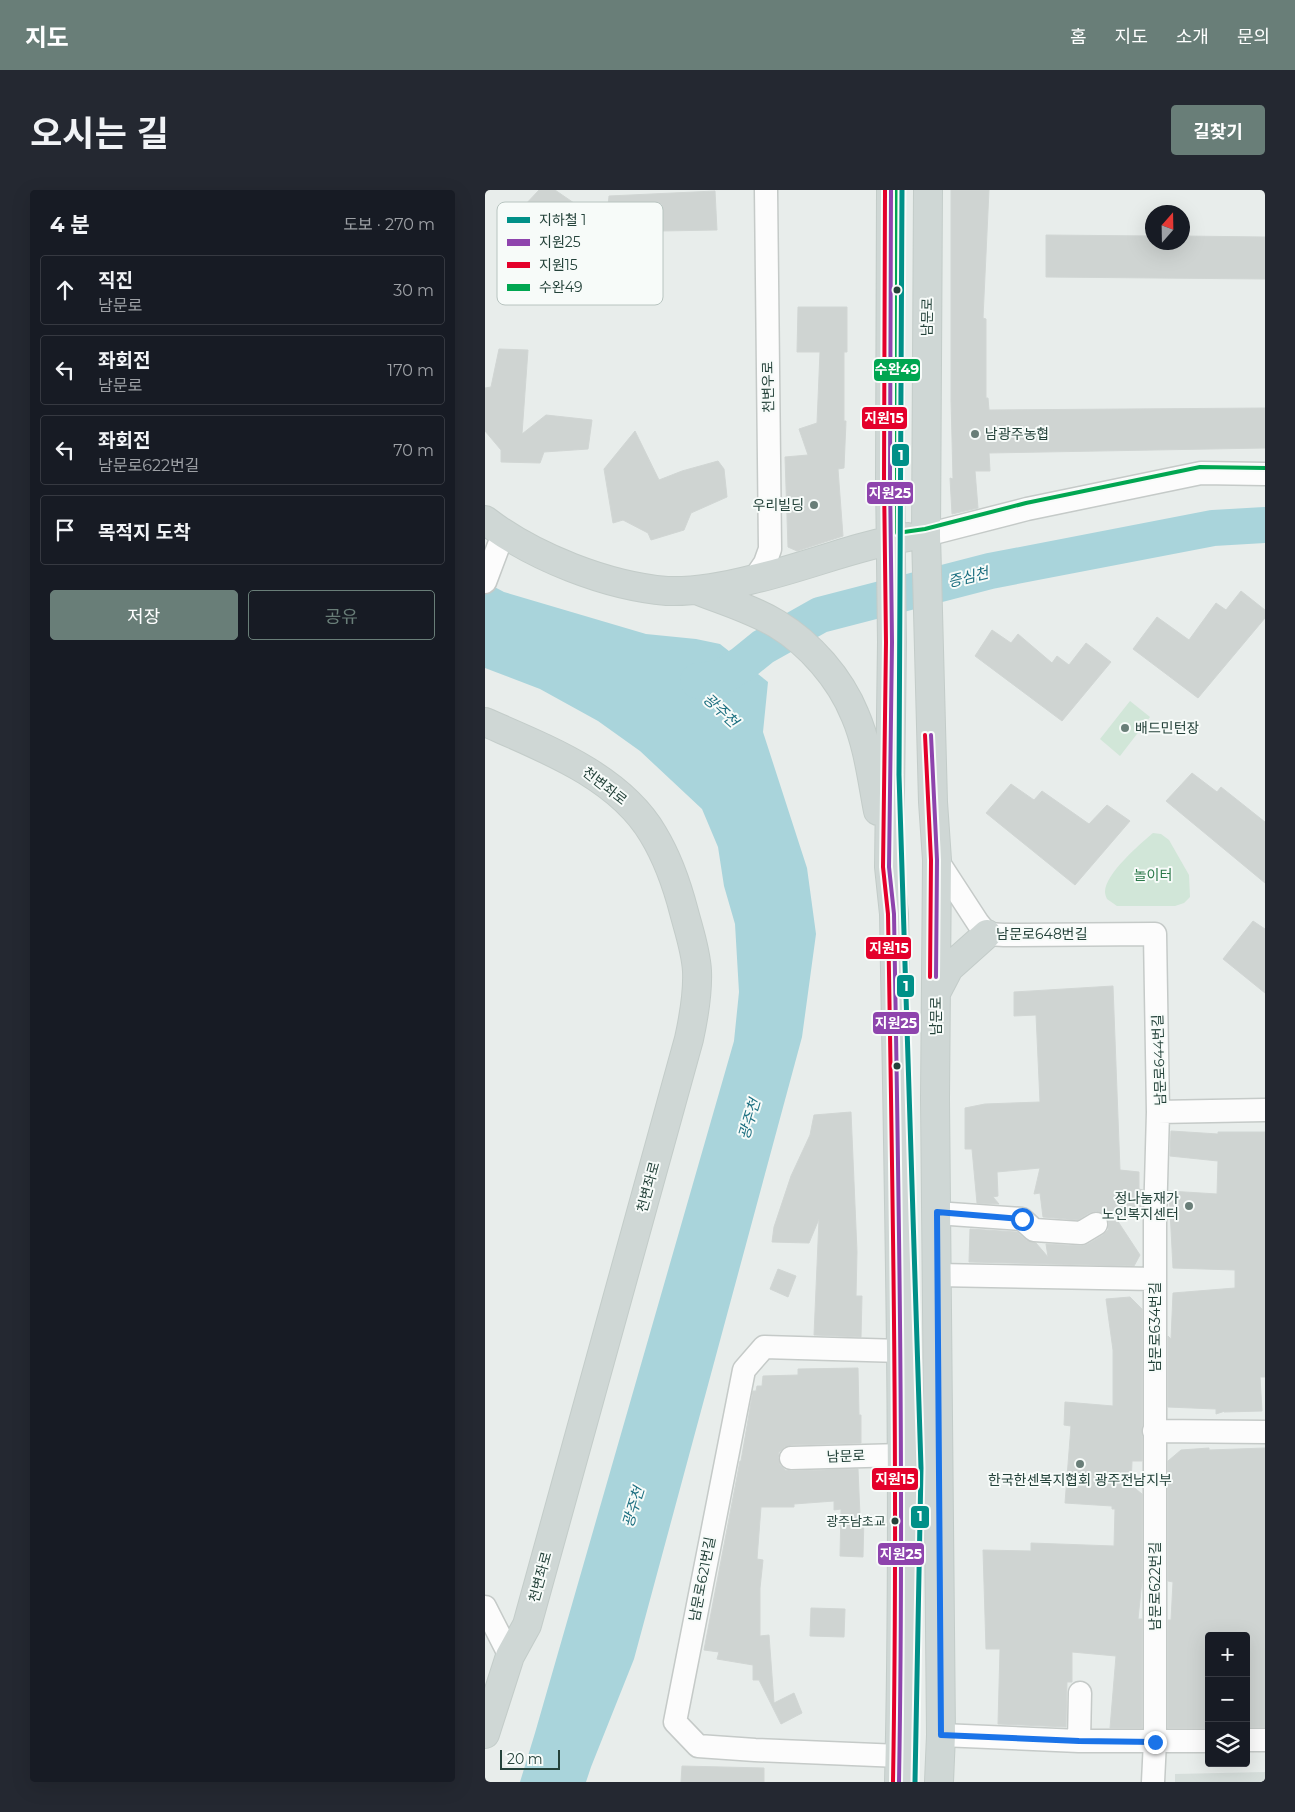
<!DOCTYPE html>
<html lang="ko">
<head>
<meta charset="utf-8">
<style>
  body { margin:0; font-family:Montserrat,"Noto Sans KR",sans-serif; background:#242831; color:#f1f3f6 }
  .controls { position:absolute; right:15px; bottom:15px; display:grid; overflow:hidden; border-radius:5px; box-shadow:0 5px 20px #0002 }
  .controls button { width:45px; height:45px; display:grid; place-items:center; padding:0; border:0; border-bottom:1px solid #363941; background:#171b24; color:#f1f3f6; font:25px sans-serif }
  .compass { position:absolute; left:660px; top:15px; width:45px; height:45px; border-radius:50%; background:#171b24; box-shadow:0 5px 20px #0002; rotate:20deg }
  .scale { position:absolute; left:15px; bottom:12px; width:60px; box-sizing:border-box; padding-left:5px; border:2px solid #24423a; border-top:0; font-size:14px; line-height:18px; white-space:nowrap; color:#24423a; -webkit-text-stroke:4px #f7fbf9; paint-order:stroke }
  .stop { position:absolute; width:15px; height:15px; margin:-11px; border:4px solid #1a73e8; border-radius:50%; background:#fff }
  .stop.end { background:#1a73e8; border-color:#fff; box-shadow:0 1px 5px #0008 }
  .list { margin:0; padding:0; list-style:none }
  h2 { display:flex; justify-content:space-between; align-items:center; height:65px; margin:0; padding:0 20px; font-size:21px }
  h2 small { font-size:16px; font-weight:400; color:#9ea1a6 }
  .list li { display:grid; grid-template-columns:32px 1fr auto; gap:15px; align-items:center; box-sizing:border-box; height:70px; margin:0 10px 10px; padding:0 10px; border:1px solid #363941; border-radius:5px }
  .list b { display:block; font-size:19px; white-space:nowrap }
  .list p { margin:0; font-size:16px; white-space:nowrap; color:#9ea1a6 }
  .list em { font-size:16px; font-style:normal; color:#9ea1a6 }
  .actions { display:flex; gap:10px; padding:15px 20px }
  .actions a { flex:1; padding:11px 0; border:1px solid #697e78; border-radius:5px; text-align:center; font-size:18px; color:#697e78 }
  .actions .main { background:#697e78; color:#fff }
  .icon { flex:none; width:28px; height:28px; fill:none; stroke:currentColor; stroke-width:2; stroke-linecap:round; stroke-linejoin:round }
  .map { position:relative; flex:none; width:780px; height:1592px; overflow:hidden; border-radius:5px }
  header { display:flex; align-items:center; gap:30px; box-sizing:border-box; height:70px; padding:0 25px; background:#697e78; color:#fff }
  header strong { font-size:24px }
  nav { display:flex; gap:28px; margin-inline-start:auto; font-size:18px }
  .intro { display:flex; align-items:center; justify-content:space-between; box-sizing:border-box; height:120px; padding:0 30px }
  h1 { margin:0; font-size:35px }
  .button { padding:12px 22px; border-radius:5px; background:#697e78; color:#fff; font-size:18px; font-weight:700 }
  main { display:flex; gap:30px; padding:0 30px }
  aside { flex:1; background:#171b24; border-radius:5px; box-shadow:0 5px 20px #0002 }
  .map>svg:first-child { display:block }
  .built { fill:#d6dedb }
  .green { fill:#d1e6d8 }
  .water { fill:#a9d4db }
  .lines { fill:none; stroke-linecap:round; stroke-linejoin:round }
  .river { stroke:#a9d4db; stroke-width:36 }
  .building { fill:#cfd4d2; stroke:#d1d6d4 }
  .minor-casing { stroke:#c5cac8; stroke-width:25 }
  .major-casing { stroke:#c3ccc9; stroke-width:30 }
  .minor { stroke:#fcfcfc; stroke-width:22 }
  .major { stroke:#cfd7d5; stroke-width:28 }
  .bus-1-casing { stroke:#f7fbf9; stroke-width:8 }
  .bus-2-casing { stroke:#f7fbf9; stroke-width:8 }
  .bus-3-casing { stroke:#f7fbf9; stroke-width:8 }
  .bus-1 { stroke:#8e44ad; stroke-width:4 }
  .bus-2 { stroke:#e4002b; stroke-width:4 }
  .bus-3 { stroke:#00a651; stroke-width:4 }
  .metro-1-casing { stroke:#f7fbf9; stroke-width:9 }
  .metro-1 { stroke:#009088; stroke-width:5 }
  .route { stroke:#1a73e8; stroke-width:6 }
  .bus-dot { fill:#24423a; stroke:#f7fbf9; stroke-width:2 }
  .poi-dot { fill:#697e78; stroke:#f7fbf9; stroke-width:2 }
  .labels { text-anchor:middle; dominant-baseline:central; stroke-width:4; stroke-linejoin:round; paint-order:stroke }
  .bus-label { font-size:13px; fill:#24423a; stroke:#f7fbf9; text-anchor:end }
  .street-label { font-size:14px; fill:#24423a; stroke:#f7fbf9 }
  .poi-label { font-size:14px; fill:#24423a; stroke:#f7fbf9; text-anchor:start }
  .park-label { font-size:14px; fill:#2d7a4b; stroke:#f7fbf9 }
  .water-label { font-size:15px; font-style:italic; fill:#1c6f80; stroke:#f7fbf9 }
  .key { fill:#f7fbf9; stroke:#b8c4c0; stroke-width:1 }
  .key-label { font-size:14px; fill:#24423a }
  .line-badge { stroke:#f7fbf9; stroke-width:2 }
  .badge-label { font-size:14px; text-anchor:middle; font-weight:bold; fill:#fff }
</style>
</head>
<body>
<header>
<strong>지도</strong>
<nav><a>홈</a><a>지도</a><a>소개</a><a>문의</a></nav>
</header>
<div class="intro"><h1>오시는 길</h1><a class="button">길찾기</a></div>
<main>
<aside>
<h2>4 분<small>도보 · 270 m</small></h2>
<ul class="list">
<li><svg class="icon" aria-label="ahead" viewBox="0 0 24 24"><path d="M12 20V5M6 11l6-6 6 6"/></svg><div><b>직진</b><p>남문로</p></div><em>30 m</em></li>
<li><svg class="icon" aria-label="left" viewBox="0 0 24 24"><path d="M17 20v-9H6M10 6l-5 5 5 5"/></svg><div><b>좌회전</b><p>남문로</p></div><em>170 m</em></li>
<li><svg class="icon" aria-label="left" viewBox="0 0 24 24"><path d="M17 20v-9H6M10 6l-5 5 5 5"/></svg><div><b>좌회전</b><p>남문로622번길</p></div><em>70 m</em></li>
<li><svg class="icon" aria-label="arrive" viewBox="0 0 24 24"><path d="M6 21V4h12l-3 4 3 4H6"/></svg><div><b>목적지 도착</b></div></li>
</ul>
<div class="actions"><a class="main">저장</a><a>공유</a></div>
</aside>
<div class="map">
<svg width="780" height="1592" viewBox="0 0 780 1592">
  <rect width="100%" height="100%" fill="#e8edeb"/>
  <!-- built -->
  <path class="built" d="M780,1582V1592H690V1584Z"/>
  <!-- green -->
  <path class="green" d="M645,511L665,527L635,566L615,549Z
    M668,643L676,644L684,650L704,685L705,707L699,713L690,716H632L622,709C621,707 620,704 620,702C620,684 655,654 668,643Z"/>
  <!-- water -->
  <path class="water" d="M0,392L19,402L161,444L211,449L235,454L283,492L278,542L322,678L331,744L317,847L149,1469L106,1577L101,1592H35L50,1543L249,851L254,802L250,734L239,696L233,657L217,619L155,561L113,531L55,499L0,478Z"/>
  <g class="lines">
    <!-- river -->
    <path class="river" d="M213,491L235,488L257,474L278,457L335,425L505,381L728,338L780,335"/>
  </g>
  <!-- building -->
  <path class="building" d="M54,0H70L121,35L124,6L230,1L232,40L120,42L100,61L38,17Z
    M466,0H504L498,128L501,129V208H503L504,220L780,218V258L504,263L505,281H490L493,318L467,324L465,288L468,289L466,209Z
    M561,45L668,46V52H698V46L780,47V89L561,87Z
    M313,117H362V162H359V231H361L359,278L353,279L358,346L312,361L303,357L300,267L323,265L314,239L332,233L335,162H312Z
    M14,159L43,160L37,244L61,225L107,230L103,259L59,262L55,273L16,272V260L0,241V198L6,197Z
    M150,241L174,290L197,281L233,271L239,279L242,307L206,323L199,340L166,350L163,343L138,330L128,333L119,279Z
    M756,401L780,420V428L713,508L648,459L672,427L704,450L731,413L741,420Z
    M507,440L526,453L533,444L567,473L572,466L584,475L601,453L626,472L577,531L490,466Z
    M707,583L732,602L736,597L780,632V693L681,611Z
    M526,594L549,610L557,601L604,634L622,615L645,631L590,695L501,623Z
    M768,731L780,739V803L738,769Z
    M628,796L635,980L654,982V999L658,1000L657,1028H654V1029L630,1027L655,1065L649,1076L484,1072L485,1039L532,1042L541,1050L551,1053L563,1067L561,1054L596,1056L603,1054L618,1045L623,1040L624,1033L622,1027L618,1023L611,1021L604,1023L593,1030L558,1027L555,1003L549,1004L555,978L512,982L513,1006L508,1007L514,1014L492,1013L487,959H480V918L500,914L555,912L551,825L529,826V802Z
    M366,922L372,1062L371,1106H377L376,1147L329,1145L334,1029L324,1053L287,1052L289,1037L306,986L325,945L329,925Z
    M686,941L733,944V942H780V1187H775L777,1221L739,1222L740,1221L731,1224V1219L683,1217V1146L686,1149L688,1103L750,1098V1080L688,1078L684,1001L732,1004L733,971L685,966Z
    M293,1079L311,1086L303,1107L285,1099Z
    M645,1107L657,1119V1271H647L646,1295L657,1304V1391L653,1429H657V1538H625L631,1466L587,1462V1492H582L581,1537L513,1534L515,1459H501L498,1360L546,1361V1353L629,1356L630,1319H627V1316L580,1313L586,1236L579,1235L580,1212L628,1216V1160L621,1109Z
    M373,1178L374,1225H376V1253L306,1255L299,1257L294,1262L293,1268L295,1275L300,1280L306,1281L373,1279L375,1326H379L378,1367L355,1366L356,1319L349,1320V1311L309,1314V1317H276L272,1369L278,1370L275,1398V1446L284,1445L289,1513L309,1503L317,1523L296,1534L274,1490H268V1475L232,1469L234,1462L219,1460L255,1271H256L268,1201H271L272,1196H277L278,1186L313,1185V1179Z
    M724,1258V1260L780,1258V1537H761V1446H724V1538H683V1430H686L688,1392L683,1391V1271L696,1260Z
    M326,1418L360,1419L359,1447L325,1446Z
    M197,1576L279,1578V1592H196Z"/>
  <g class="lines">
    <!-- minor casing -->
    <g class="minor-casing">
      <path id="minor" d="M441,345L542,319L716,283L780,284
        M269,389L280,373L285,359L281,0
        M0,392L18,344
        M452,670L493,733L502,744L519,745L670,744L673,922L670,1030V1551L668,1592
        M673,922L780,920
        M451,1023L537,1029L549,1040L596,1043L611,1034
        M452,1085L670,1089
        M669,1241L780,1242
        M306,1268L417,1265
        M0,1417L25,1466
        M456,1545L594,1551H724
        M761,1550H780
        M594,1551L595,1503
        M415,1566L270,1560L213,1556L190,1532L259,1180L279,1157L416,1161"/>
    </g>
    <!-- major casing -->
    <g class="major-casing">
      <path id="major" d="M406,0L405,288L407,452L404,677L409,724C414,1013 421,1303 414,1592
        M443,0L441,345L448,612L452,670L450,909L456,1545L454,1592
        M0,330C48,367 122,396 182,401C211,402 242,396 269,389C321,377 370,356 423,347
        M211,400C237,410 267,419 292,434C325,454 355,488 370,525C383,555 387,590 393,621
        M0,532C59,558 134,586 168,644C182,667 192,695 199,722C204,741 211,761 212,781C213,804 209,826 204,849L42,1435L25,1466L0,1544
        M451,803L464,778L502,744"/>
    </g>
    <!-- minor -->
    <use href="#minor" class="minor"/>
    <!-- major -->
    <use href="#major" class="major"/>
    <!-- bus-1 casing -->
    <g class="bus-1-casing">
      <path id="bus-1" d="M406,0L405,288L407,452L404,677L409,724C414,1013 419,1303 414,1592
        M446,545L452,670L451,787"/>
    </g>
    <!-- bus-2 casing -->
    <g class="bus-2-casing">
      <path id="bus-2" d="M400,0L399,288L401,452L398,677L403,724C408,1014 413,1303 408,1592
        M440,545L446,670L445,787"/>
    </g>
    <!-- bus-3 casing -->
    <g class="bus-3-casing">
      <path id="bus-3" d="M412,0V343L440,339L541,313L715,277L780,278"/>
    </g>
    <!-- bus-1 -->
    <use href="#bus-1" class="bus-1"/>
    <!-- bus-2 -->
    <use href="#bus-2" class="bus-2"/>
    <!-- bus-3 -->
    <use href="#bus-3" class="bus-3"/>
    <!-- metro-1 casing -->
    <g class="metro-1-casing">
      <path id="metro-1" d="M417,0L414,585L436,1278L430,1592"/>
    </g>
    <!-- metro-1 -->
    <use href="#metro-1" class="metro-1"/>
  </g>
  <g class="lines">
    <!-- route -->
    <path class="route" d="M537,1029L452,1022L456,1545L594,1551L670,1552"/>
  </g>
  <!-- markers -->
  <g class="bus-dot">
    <circle cx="412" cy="100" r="4.5"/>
    <circle cx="412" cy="876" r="4.5"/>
    <circle cx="410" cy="1331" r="4.5"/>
  </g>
  <g class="poi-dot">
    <circle cx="490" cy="244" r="5"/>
    <circle cx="329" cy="315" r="5"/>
    <circle cx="640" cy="538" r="5"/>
    <circle cx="704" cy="1016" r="5"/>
    <circle cx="595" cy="1274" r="5"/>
  </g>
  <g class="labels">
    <!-- bus labels -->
    <g class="bus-label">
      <text x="401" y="1331">광주남초교</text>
    </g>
    <!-- street labels -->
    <g class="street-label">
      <text transform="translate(442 127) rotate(-89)">남문로</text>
      <text transform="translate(283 197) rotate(-91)">천변우로</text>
      <text transform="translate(120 596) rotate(38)">천변좌로</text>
      <text x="557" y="744">남문로648번길</text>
      <text transform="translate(451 826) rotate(-90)">남문로</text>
      <text transform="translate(674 870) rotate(-92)">남문로644번길</text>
      <text transform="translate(163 997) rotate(-75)">천변좌로</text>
      <text transform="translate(670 1137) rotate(-90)">남문로634번길</text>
      <text transform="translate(361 1266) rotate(-2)">남문로</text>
      <text transform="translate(55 1387) rotate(-75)">천변좌로</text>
      <text transform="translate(217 1389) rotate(-79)">남문로621번길</text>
      <text transform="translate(670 1396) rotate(-90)">남문로622번길</text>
    </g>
    <!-- poi labels -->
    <g class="poi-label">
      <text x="500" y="244">남광주농협</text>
      <text x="319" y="315" text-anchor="end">우리빌딩</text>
      <text x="650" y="538">배드민턴장</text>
      <text x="694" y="1008" text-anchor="end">정나눔재가<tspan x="694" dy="16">노인복지센터</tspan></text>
      <text x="595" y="1290" text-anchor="middle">한국한센복지협회 광주전남지부</text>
    </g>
    <!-- park labels -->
    <g class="park-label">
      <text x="668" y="685">놀이터</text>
    </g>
    <!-- water labels -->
    <g class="water-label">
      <text transform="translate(483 387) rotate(-14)">증심천</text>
      <text transform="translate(236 520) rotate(43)">광주천</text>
      <text transform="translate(264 929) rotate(-73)">광주천</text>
      <text transform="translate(148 1317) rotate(-73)">광주천</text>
    </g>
  </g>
  <!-- legend -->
  <rect x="12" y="12" width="166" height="103" rx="8" class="key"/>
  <rect x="22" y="27" width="23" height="6" fill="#009088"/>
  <rect x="22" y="49" width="23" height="7" fill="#8e44ad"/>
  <rect x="22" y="72" width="23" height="6" fill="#e4002b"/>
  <rect x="22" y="94" width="23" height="7" fill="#00a651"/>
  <g class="key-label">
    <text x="54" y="35">지하철 1</text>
    <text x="54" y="57">지원25</text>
    <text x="54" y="80">지원15</text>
    <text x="54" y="102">수완49</text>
  </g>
  <g class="line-badge">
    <rect x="388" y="168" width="48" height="24" rx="5" fill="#00a651"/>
    <rect x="376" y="216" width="47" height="24" rx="5" fill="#e4002b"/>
    <rect x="406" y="253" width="19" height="24" rx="5" fill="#009088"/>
    <rect x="381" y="291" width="48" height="24" rx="5" fill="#8e44ad"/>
    <rect x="380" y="746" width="47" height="24" rx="5" fill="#e4002b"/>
    <rect x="411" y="784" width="19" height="24" rx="5" fill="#009088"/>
    <rect x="387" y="821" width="48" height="24" rx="5" fill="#8e44ad"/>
    <rect x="386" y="1277" width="48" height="24" rx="5" fill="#e4002b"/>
    <rect x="425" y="1315" width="20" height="24" rx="5" fill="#009088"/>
    <rect x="392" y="1352" width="48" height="24" rx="5" fill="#8e44ad"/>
  </g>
  <g class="badge-label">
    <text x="412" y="184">수완49</text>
    <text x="399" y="233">지원15</text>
    <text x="416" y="270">1</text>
    <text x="405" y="308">지원25</text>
    <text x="404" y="763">지원15</text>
    <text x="421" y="801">1</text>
    <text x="411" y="838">지원25</text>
    <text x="410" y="1294">지원15</text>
    <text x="435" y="1331">1</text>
    <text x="416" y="1369">지원25</text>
  </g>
</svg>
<div class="controls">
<button>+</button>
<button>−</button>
<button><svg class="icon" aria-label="layers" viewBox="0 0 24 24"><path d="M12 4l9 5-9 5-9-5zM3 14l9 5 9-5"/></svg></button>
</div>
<svg class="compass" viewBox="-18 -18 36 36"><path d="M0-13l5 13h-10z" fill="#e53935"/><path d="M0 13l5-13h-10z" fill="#9ea1a6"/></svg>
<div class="scale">20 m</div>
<div class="stop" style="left:537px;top:1029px"></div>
<div class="stop end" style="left:670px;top:1552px"></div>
</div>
</main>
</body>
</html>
